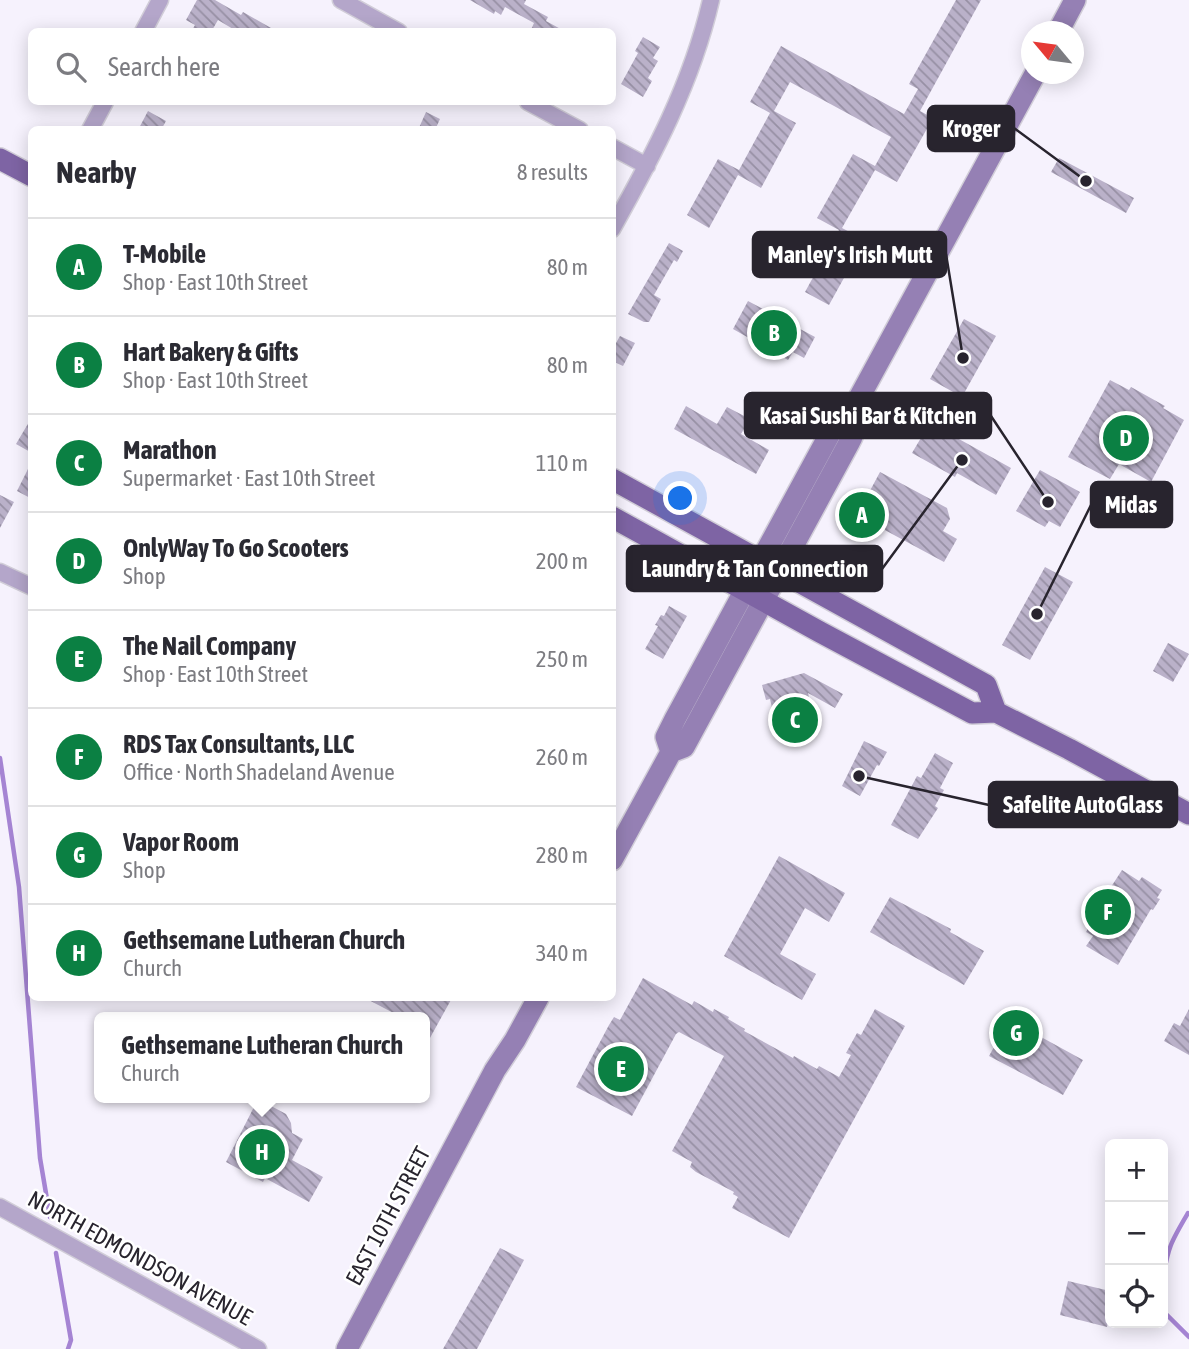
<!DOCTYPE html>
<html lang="en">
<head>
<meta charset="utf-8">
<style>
  body { margin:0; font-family:"Asap Condensed",sans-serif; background:#f7f7f7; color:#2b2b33 }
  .controls { position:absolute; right:21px; bottom:21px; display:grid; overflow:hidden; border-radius:10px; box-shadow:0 4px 18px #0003 }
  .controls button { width:63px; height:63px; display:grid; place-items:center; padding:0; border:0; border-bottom:2px solid #e1e1e2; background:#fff; color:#2b2b33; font:35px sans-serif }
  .compass { position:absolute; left:1021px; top:21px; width:63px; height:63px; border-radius:50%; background:#fff; box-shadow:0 4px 18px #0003; rotate:299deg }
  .you { position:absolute; left:681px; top:499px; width:24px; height:24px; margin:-18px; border:5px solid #fff; border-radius:50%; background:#1a73e8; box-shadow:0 0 0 10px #1a73e833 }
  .badge { display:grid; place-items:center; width:46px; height:46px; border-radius:50%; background:#0b8043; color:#fff; font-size:23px; font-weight:700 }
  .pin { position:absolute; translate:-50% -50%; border:4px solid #fff; box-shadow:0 2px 7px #0006 }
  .popup { position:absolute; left:94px; top:1012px; width:336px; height:91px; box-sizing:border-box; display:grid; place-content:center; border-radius:10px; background:#fff; filter:drop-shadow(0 2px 5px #0005); font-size:23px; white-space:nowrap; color:#7c7c81 }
  .popup b { font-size:26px; color:#2b2b33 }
  .popup::after { content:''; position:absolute; left:50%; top:100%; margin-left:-14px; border:14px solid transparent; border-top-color:#fff }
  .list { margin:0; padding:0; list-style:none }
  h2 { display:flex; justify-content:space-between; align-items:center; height:91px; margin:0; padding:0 28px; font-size:30px }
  h2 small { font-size:23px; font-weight:400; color:#7c7c81 }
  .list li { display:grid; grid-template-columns:46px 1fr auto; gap:21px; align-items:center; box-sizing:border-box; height:98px; padding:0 28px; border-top:2px solid #e1e1e2 }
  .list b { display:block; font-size:26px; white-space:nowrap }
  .list p { margin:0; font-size:23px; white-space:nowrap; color:#7c7c81 }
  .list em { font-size:23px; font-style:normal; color:#7c7c81 }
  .icon { flex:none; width:38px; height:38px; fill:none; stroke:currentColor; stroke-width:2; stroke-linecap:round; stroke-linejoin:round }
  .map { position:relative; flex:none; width:1189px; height:1349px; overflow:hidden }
  .search { position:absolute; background:#fff; box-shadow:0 4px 18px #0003; left:28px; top:28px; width:588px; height:77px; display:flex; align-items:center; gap:18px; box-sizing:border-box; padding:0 24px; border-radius:10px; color:#7c7c81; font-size:26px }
  .panel { position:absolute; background:#fff; box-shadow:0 4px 18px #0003; left:28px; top:126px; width:588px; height:875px; border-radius:10px }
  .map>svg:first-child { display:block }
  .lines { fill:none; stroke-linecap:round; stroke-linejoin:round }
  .stream { stroke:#a584d3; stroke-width:4.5 }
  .building { fill:url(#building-back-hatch) }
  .street-casing { stroke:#d1cdd8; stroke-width:19 }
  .secondary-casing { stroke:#d1cdd8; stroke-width:24 }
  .primary-casing { stroke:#d1cdd8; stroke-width:24 }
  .street { stroke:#b4a6ca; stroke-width:16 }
  .secondary { stroke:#9580b4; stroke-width:21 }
  .primary { stroke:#7e64a4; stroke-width:21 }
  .labels { text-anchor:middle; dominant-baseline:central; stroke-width:5; stroke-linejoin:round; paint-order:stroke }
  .street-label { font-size:23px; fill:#28242e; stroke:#fff }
  .leader { fill:none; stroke:#28242e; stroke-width:2.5 }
  .callout-dot { fill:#28242e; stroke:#fff; stroke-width:2.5 }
  .callout { fill:#28242e; stroke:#28242e; stroke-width:2.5 }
  .callout-label { font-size:24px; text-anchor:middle; font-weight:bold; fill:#fff }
</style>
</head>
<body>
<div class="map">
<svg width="1189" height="1349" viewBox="0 0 1189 1349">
  <defs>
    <pattern id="building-back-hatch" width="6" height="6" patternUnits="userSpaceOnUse" patternTransform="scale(1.75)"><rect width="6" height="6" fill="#bab1c9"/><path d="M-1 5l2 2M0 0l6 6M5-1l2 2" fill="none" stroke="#9790a4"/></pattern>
  </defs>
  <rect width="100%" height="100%" fill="#f6f2fd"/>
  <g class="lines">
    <!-- stream -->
    <path class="stream" d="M0,758L19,887L40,1158L50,1217
      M56,1253L71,1340L68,1349
      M1163,1281C1167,1248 1172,1240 1188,1213
      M1163,1288L1164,1312L1189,1337"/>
  </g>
  <!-- building -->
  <path class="building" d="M197,0H215L241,15L243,12L278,32H238L218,20L211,32H191L195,25L186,20Z
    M470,0H526L524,4L548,17L546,21L566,32H530L534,23L505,7L501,15L495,11L494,14Z
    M956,0H981L920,111L933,118L897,182L875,170L842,228L865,240L829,305L805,292L839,230L817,218L853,154L875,166L891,137L790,82L774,111L796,123L761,188L738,175L709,228L687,215L718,159L739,170L770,113L750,102L781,46L904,114L918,89L909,84Z
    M643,37L660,47L653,58L658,61L648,78L652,81L643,97L621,84L638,53L635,51Z
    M148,111L166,121L161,130H138Z
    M426,112L440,119L435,130H418Z
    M1059,158L1134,198L1126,213L1051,172Z
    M669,243L683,251L677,262L674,260L654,295L661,299L649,322H644L628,314Z
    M748,301L815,337L804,358L793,352L788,360L733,329Z
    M964,319L996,336L962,397L930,379Z
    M620,336L635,343L623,366L612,361V350Z
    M1110,380L1129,390L1131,387L1165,406L1163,408L1184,420L1151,482L1119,464L1110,479L1068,457Z
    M686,406L717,424L727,407L750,419L741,434L769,450L756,474L674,429Z
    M32,417V453L16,444Z
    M932,424L1011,468L996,495L957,473L955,477L912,453L925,431L928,432Z
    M32,461V499L17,491Z
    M1040,470L1080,492L1060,527L1049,521L1045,527L1016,511Z
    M880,472L947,508L950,519L943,531L957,539L944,562L857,515Z
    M0,495L14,502L0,528Z
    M1045,567L1073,582L1030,660L1002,645Z
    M669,606L687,616L663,659L645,649L658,626L655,625L661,615L664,616Z
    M1168,643L1189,654L1173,682L1153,671Z
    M804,673L843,694L835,708L808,693L817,733L780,742L770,699L766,700L762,685Z
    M864,741L887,752L879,766L877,765L860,796L842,786Z
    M935,753L953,763L940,788L944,790L935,806L938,808L918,839L891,825L917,776L921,778Z
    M779,856L845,893L829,922L805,908L780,954L816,974L802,1000L724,956Z
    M1122,870L1139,881L1142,877L1162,890L1157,898L1160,899L1153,910L1151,909L1118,965L1086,946L1093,936L1086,932L1100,908L1098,907Z
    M890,897L951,929L950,932L984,951L964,985L870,932Z
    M643,978L692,1005L694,1001L713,1012L714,1009L729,1017L728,1019L745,1029L744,1031L793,1058L794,1056L817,1069L819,1066L839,1077L851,1055L846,1053L857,1033L861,1035L875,1009L905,1026L789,1238L732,1208L738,1197L733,1194L734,1192L696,1172L690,1167L692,1162L672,1151L724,1056L679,1032L676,1034L632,1116L576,1087L609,1025L614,1017L620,1020Z
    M365,998H452L425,1047V1017H401Z
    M1189,1009V1055L1164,1041L1174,1023L1180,1026Z
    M998,1019L1008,1024L1010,1020L1083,1060L1063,1095L989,1056L999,1038L990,1033Z
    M258,1099L286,1114L291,1123L292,1133L303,1139L292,1160L323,1177L309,1202L265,1178L263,1182L226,1162Z
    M500,1248L524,1260L477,1349H443Z
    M1068,1281L1110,1291V1312L1107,1327L1060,1315Z"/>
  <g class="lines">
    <!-- street casing -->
    <g class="street-casing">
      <path id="street" d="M341,0L399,32
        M143,32L160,0
        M528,102L580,130
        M90,130L105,102
        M612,147L647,166
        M612,229C653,156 692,83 711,0
        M0,572L32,587
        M0,1207L258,1349"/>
    </g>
    <!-- secondary casing -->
    <g class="secondary-casing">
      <path id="secondary" d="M1058,32L1075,0
        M671,752L666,737L675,719L833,428L847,420L1035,74
        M612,860L671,752L684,747L849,443L852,437L847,420
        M347,1349L495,1070L515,1040L538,998"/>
    </g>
    <!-- primary casing -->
    <g class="primary-casing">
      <path id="primary" d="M0,159L32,176
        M612,479L986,685L996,712
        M612,517L820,632L972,713L996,712L1069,749L1189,814"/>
    </g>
    <!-- street -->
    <use href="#street" class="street"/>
    <!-- secondary -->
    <use href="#secondary" class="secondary"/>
    <!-- primary -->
    <use href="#primary" class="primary"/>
  </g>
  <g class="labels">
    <!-- street labels -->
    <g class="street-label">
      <text transform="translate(388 1216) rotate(-62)">EAST 10TH STREET</text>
      <text transform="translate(140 1258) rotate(29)">NORTH EDMONDSON AVENUE</text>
    </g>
  </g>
  <!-- callouts -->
  <path class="leader" d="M1086 181L1014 128M963 358L946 254M1048 502L991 416M1037 614L1091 505M962 460L882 569M859 776L989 805"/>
  <g class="callout-dot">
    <circle cx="1086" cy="181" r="7"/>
    <circle cx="963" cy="358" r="7"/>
    <circle cx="1048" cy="502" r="7"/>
    <circle cx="1037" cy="614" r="7"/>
    <circle cx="962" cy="460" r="7"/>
    <circle cx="859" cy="776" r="7"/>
  </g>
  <g class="callout">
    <rect x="928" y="106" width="86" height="45" rx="7"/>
    <rect x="753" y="232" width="193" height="45" rx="7"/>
    <rect x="745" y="393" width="246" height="45" rx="7"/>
    <rect x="1091" y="482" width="81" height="45" rx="7"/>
    <rect x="627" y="546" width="255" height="45" rx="7"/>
    <rect x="989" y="782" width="188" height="45" rx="7"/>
  </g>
  <g class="callout-label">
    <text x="971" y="137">Kroger</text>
    <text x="850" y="263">Manley's Irish Mutt</text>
    <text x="868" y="424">Kasai Sushi Bar &amp; Kitchen</text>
    <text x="1131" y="513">Midas</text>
    <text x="755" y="577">Laundry &amp; Tan Connection</text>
    <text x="1083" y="813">Safelite AutoGlass</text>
  </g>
</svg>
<div class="controls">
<button>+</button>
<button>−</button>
<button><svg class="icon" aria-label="locate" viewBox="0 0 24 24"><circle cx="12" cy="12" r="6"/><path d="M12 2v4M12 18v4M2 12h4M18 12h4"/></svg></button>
</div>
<svg class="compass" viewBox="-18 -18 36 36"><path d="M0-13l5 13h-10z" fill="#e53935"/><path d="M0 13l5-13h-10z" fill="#7c7c81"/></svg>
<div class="you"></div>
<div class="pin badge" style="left:862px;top:515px">A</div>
<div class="pin badge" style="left:774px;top:333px">B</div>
<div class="pin badge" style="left:795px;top:720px">C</div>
<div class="pin badge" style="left:1126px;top:438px">D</div>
<div class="pin badge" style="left:621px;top:1069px">E</div>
<div class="pin badge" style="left:1108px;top:912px">F</div>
<div class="pin badge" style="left:1016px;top:1033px">G</div>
<div class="pin badge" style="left:262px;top:1152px">H</div>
<div class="popup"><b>Gethsemane Lutheran Church</b>Church</div>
<div class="search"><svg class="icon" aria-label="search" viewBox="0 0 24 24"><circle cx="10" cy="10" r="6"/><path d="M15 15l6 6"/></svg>Search here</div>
<section class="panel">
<h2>Nearby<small>8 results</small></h2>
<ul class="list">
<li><span class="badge">A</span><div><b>T-Mobile</b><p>Shop · East 10th Street</p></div><em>80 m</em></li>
<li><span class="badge">B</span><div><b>Hart Bakery &amp; Gifts</b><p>Shop · East 10th Street</p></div><em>80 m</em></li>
<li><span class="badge">C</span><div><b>Marathon</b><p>Supermarket · East 10th Street</p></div><em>110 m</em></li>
<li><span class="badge">D</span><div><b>OnlyWay To Go Scooters</b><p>Shop</p></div><em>200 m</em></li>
<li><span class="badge">E</span><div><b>The Nail Company</b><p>Shop · East 10th Street</p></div><em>250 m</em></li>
<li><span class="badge">F</span><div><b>RDS Tax Consultants, LLC</b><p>Office · North Shadeland Avenue</p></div><em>260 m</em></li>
<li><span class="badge">G</span><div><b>Vapor Room</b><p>Shop</p></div><em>280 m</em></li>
<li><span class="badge">H</span><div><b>Gethsemane Lutheran Church</b><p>Church</p></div><em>340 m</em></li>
</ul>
</section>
</div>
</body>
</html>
